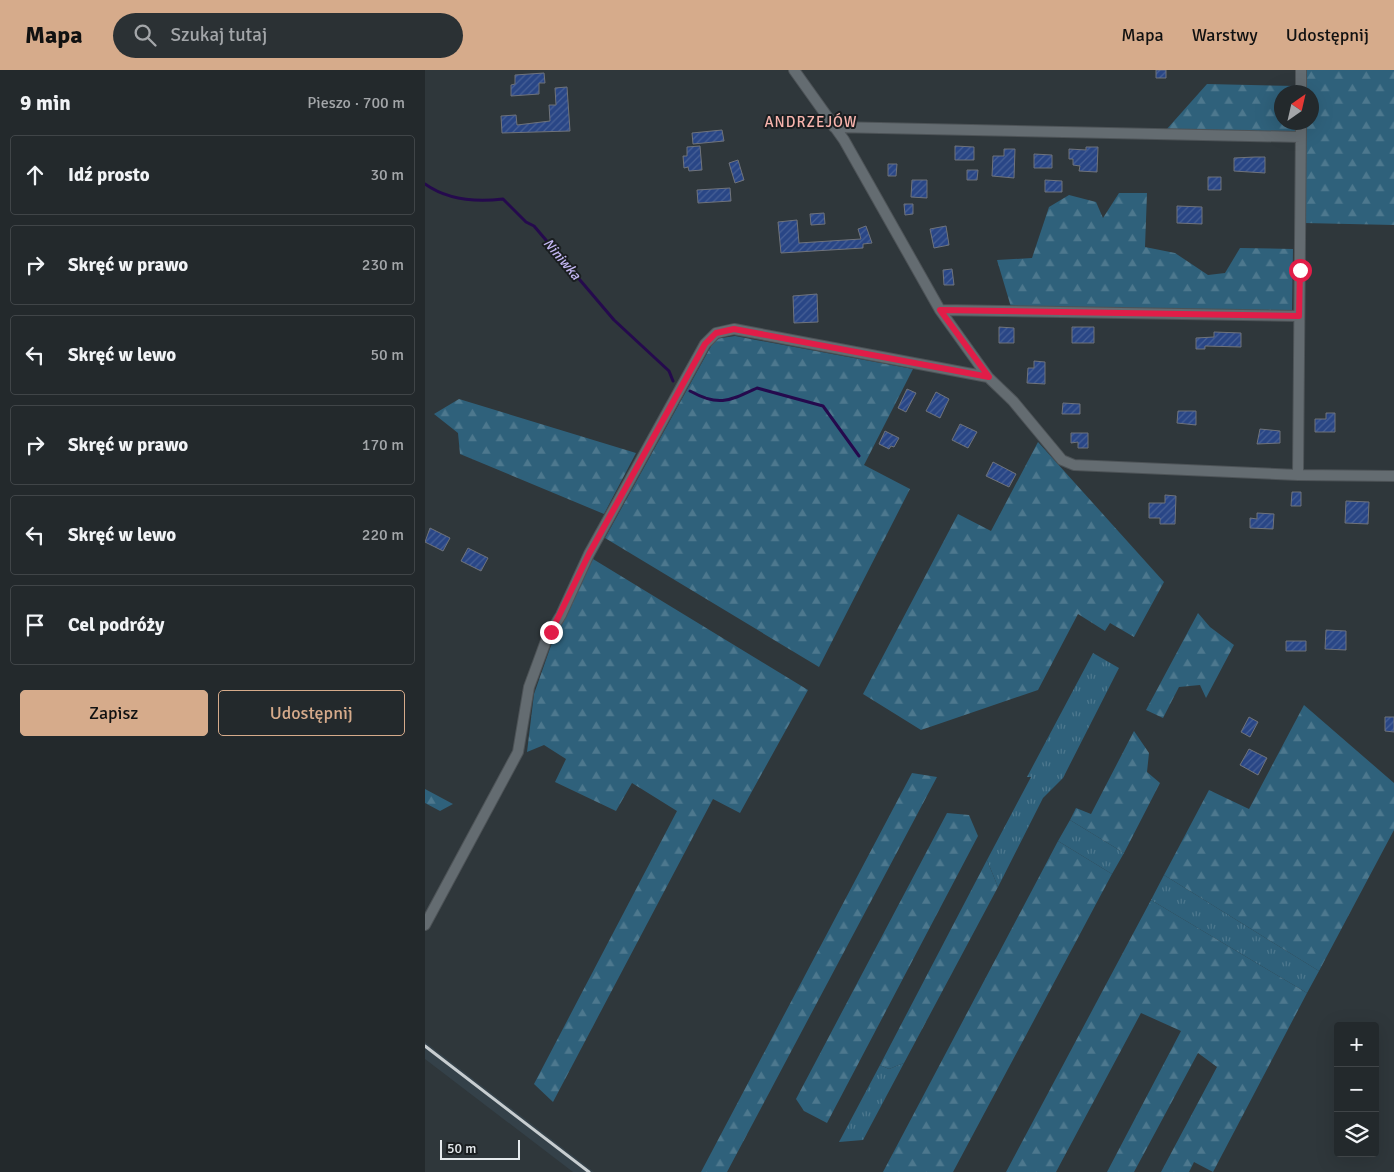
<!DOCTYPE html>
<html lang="pl">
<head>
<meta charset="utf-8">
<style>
  body { margin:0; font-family:Signika,sans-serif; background:#2b3134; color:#f1f3f6 }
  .controls { position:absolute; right:15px; bottom:15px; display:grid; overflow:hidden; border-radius:5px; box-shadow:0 5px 20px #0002 }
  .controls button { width:45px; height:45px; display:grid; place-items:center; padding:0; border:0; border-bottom:1px solid #404548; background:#23292c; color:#f1f3f6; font:25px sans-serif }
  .compass { position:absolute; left:849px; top:15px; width:45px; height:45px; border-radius:50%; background:#23292c; box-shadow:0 5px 20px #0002; rotate:34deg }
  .scale { position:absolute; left:15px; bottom:12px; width:80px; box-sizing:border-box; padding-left:5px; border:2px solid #e5eaed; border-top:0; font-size:14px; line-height:18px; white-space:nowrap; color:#e5eaed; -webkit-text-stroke:4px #1a1e20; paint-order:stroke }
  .stop { position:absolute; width:15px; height:15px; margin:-11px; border:4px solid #e11d48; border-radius:50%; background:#fff }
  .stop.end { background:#e11d48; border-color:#fff; box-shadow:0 1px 5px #0008 }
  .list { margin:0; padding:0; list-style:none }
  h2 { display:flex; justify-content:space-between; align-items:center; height:65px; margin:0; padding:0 20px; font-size:21px }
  h2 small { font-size:16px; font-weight:400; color:#a3a6a9 }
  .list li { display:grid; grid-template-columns:32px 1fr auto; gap:15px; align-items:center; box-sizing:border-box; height:80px; margin:0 10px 10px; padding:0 10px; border:1px solid #404548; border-radius:5px }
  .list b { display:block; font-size:19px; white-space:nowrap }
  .list em { font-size:16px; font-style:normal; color:#a3a6a9 }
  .actions { display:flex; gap:10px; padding:15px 20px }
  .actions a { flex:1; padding:11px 0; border:1px solid #d6ab8b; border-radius:5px; text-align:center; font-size:18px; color:#d6ab8b }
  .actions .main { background:#d6ab8b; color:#111 }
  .icon { flex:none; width:28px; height:28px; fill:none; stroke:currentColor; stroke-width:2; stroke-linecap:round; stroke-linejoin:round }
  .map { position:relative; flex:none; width:969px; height:1102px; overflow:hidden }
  header { display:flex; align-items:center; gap:30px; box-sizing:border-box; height:70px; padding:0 25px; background:#d6ab8b; color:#111 }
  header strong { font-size:24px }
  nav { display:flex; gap:28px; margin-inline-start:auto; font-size:18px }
  .search { width:350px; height:45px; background:#2b3134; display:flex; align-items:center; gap:12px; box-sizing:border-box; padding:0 18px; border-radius:28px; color:#a3a6a9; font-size:19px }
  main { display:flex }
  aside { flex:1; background:#23292c }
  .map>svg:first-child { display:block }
  .built { fill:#344149 }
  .grass { fill:url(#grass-tufts) }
  .forest { fill:url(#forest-firs) }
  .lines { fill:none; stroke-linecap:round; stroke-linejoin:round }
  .stream { stroke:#250a4d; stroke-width:3 }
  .building { fill:url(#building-hatch); stroke:#6f737b }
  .street-casing { stroke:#4d5357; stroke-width:12 }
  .street { stroke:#646c71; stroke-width:10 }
  .rail { stroke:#c7cdd0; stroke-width:3 }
  .route { stroke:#e11d48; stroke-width:6 }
  .labels { text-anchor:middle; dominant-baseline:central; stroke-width:4; stroke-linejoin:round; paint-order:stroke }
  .water-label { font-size:14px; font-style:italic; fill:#c3b6f2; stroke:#1a1e20 }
  .quarter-label { font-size:15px; letter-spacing:1px; fill:#f8b4ad; stroke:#1a1e20 }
</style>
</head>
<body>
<header>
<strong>Mapa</strong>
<div class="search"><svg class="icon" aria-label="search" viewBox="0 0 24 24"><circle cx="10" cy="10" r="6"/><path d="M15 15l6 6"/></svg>Szukaj tutaj</div>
<nav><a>Mapa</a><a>Warstwy</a><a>Udostępnij</a></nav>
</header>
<main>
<aside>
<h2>9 min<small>Pieszo · 700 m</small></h2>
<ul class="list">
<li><svg class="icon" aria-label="ahead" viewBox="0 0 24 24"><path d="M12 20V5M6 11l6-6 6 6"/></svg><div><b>Idź prosto</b></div><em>30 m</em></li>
<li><svg class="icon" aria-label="right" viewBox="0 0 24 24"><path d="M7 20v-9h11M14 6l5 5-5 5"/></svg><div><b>Skręć w prawo</b></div><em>230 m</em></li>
<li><svg class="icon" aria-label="left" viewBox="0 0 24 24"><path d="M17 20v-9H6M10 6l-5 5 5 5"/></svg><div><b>Skręć w lewo</b></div><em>50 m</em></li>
<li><svg class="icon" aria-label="right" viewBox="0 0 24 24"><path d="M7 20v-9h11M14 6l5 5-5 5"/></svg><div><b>Skręć w prawo</b></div><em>170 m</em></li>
<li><svg class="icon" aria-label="left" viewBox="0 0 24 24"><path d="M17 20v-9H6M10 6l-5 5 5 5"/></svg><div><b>Skręć w lewo</b></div><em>220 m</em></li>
<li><svg class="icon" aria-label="arrive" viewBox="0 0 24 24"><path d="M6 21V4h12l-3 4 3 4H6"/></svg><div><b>Cel podróży</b></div></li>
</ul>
<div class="actions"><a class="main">Zapisz</a><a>Udostępnij</a></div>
</aside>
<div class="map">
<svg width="969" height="1102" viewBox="0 0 969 1102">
  <defs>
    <pattern id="grass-tufts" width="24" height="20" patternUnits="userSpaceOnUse" patternTransform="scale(1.25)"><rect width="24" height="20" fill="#2f617b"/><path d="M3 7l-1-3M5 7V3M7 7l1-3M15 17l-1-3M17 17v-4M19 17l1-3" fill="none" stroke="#4d788e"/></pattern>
    <pattern id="forest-firs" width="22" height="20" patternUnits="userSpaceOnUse" patternTransform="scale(1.25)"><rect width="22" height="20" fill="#2f617b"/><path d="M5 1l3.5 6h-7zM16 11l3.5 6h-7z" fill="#4d788e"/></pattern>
    <pattern id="building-hatch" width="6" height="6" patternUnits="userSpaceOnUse" patternTransform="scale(1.25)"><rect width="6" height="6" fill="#294686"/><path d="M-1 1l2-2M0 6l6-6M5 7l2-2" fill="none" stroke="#486197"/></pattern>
  </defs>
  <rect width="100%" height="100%" fill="#2f373b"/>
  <!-- built -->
  <path class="built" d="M0,972L169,1102H148L0,989Z"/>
  <!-- grass -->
  <path class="grass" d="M668,583L694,598L638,708L618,728L573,817L562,790L606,707H602Z
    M645,750L699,783L687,804L633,771Z
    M739,805L894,901L882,923L726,830Z
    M479,993L438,1070L414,1072L455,995L464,999Z"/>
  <!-- forest -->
  <path class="forest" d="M881,0H969V155L879,153L880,53L886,52V22H881Z
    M782,14L871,16V22H856V52L871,53V62L741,60Z
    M694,123H722L720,177L750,183L783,205L800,203L815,178L868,179L867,241L586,237L572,190L607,188L624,137L644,125L671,132L678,148Z
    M310,266L488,299L439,395L485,419L394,597L180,468L290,269Z
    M34,329L211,383L179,444L35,384L33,363L9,344Z
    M613,372L739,512L709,567L685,553L680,561L653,544L613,620L496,660L438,624L533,444L566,461Z
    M168,489L383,620L315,743L288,729L128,1032L109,1014L252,741L207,713L191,741L130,712L141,689L119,675L102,682L109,624L129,567Z
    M773,543L785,557L809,575L781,628L775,615L754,617L738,648L721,640Z
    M879,635L969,713V760L894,901L739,805L784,720L824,739Z
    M709,661L724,683L722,702L735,713L699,783L645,750L651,738L666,744Z
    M487,703L512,707L302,1102H276Z
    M0,719L28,734L15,741L0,733Z
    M522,743L544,745L553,766L402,1053L379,1041L371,1029Z
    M633,771L687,804L528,1102H458Z
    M562,790L573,817L479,993L464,999L455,995Z
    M726,830L882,923L788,1102L769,1092L764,1102H736L792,997L773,983L709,1102H682L756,961L716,943L631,1102H581Z"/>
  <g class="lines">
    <!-- stream -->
    <path class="stream" d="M0,114C22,130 52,132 78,129L101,152L109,156L189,250L244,301L248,311
      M265,321C294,337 304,331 332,318L398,336L434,386"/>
  </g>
  <!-- building -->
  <path class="building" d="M731,0H741V8H731Z
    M119,3L120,13H114V24L86,26V15L90,14V5Z
    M142,17L145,61L77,63L76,46L91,45L92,55L125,51L124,35H131L130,18Z
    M297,60L299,71L268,74L267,63Z
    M275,76L277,100L264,101L263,97L259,98L258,86H262V77Z
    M530,76L549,77V90H530Z
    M661,77H673L672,102L654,101L655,96L648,95V89H644V79L661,80Z
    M579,79H590L589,108L567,106L568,86H579Z
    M609,84L627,85V98H609Z
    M830,87H840V103L809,101V88Z
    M313,90L319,110L310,113L304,93Z
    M463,94H472L471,106H463Z
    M542,100H553L552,110H542Z
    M783,107H796V120H783Z
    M487,110H502V128L486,127Z
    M620,110L637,111V122H620Z
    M305,118L306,131L273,133L272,120Z
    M479,134H488V144L480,145Z
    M752,136L777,137V154L752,153Z
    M399,143L400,154L386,155L385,144Z
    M372,150L374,173L436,169L433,159L441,156L447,173L438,174V178L356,183L353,152Z
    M521,156L524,175L509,178L505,159Z
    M527,199L529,215H519L518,200Z
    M392,224L393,252L369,253L368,226Z
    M574,257L589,258V273H574Z
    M647,257H669V273H647Z
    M789,262L816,263V277L780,276V279H771V268L789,267Z
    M609,291L620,292V314L602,313L603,298H609Z
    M482,319L491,323L481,342L473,338Z
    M511,322L524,329L515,348L501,341Z
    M638,333L655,334V344H637Z
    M753,341H771V355L752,353Z
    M901,343H910V362H890V349H901Z
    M535,354L552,362L543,378L527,370Z
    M835,359L855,361V373L832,374Z
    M460,361L474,368L469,377L466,376L464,379L454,374Z
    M646,363H663V378H653V372L646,373Z
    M568,392L591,404L584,417L561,406Z
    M867,422H876V436H866Z
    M740,425L751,426L750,454H735V448H724V433H740Z
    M921,431L944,432L943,454L920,453Z
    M832,443L849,444L848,459L825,458V448L832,449Z
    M5,458L25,468L18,481L0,472Z
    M43,478L63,488L56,501L36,491Z
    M901,560L921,561V580L900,579Z
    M861,571H881V581H861Z
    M824,647L833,652L825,667L816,662Z
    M960,647H969V662L960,661Z
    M824,679L842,688L833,705L815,695Z"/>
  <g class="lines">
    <!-- street casing -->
    <g class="street-casing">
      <path id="street" d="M369,0L419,70L515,240L563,307
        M876,22V0
        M409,57L876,67
        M515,240L874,246
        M873,405L876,52
        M0,855L93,682L104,617L122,568L136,545L164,484L280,274L291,263L309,259L563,307L588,331L637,390L649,395L873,405L969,406"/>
    </g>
    <!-- street -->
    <use href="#street" class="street"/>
    <!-- rail -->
    <path class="rail" d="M0,976L164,1102"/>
  </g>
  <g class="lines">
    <!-- route -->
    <path class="route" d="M126,562L164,484L280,274L291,263L309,259L564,307L515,240L874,246L875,200"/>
  </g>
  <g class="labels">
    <!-- water labels -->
    <g class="water-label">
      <text transform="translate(137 189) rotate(50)">Niniwka</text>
    </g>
    <!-- quarter labels -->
    <g class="quarter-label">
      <text x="386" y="52">ANDRZEJÓW</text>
    </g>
  </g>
</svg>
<div class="controls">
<button>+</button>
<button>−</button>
<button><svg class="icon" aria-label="layers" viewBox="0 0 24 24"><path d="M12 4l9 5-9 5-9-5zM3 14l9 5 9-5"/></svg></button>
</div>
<svg class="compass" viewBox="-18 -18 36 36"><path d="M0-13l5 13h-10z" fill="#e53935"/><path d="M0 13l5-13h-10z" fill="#a3a6a9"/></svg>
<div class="scale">50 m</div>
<div class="stop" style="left:875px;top:200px"></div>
<div class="stop end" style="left:126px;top:562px"></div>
</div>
</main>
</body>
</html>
